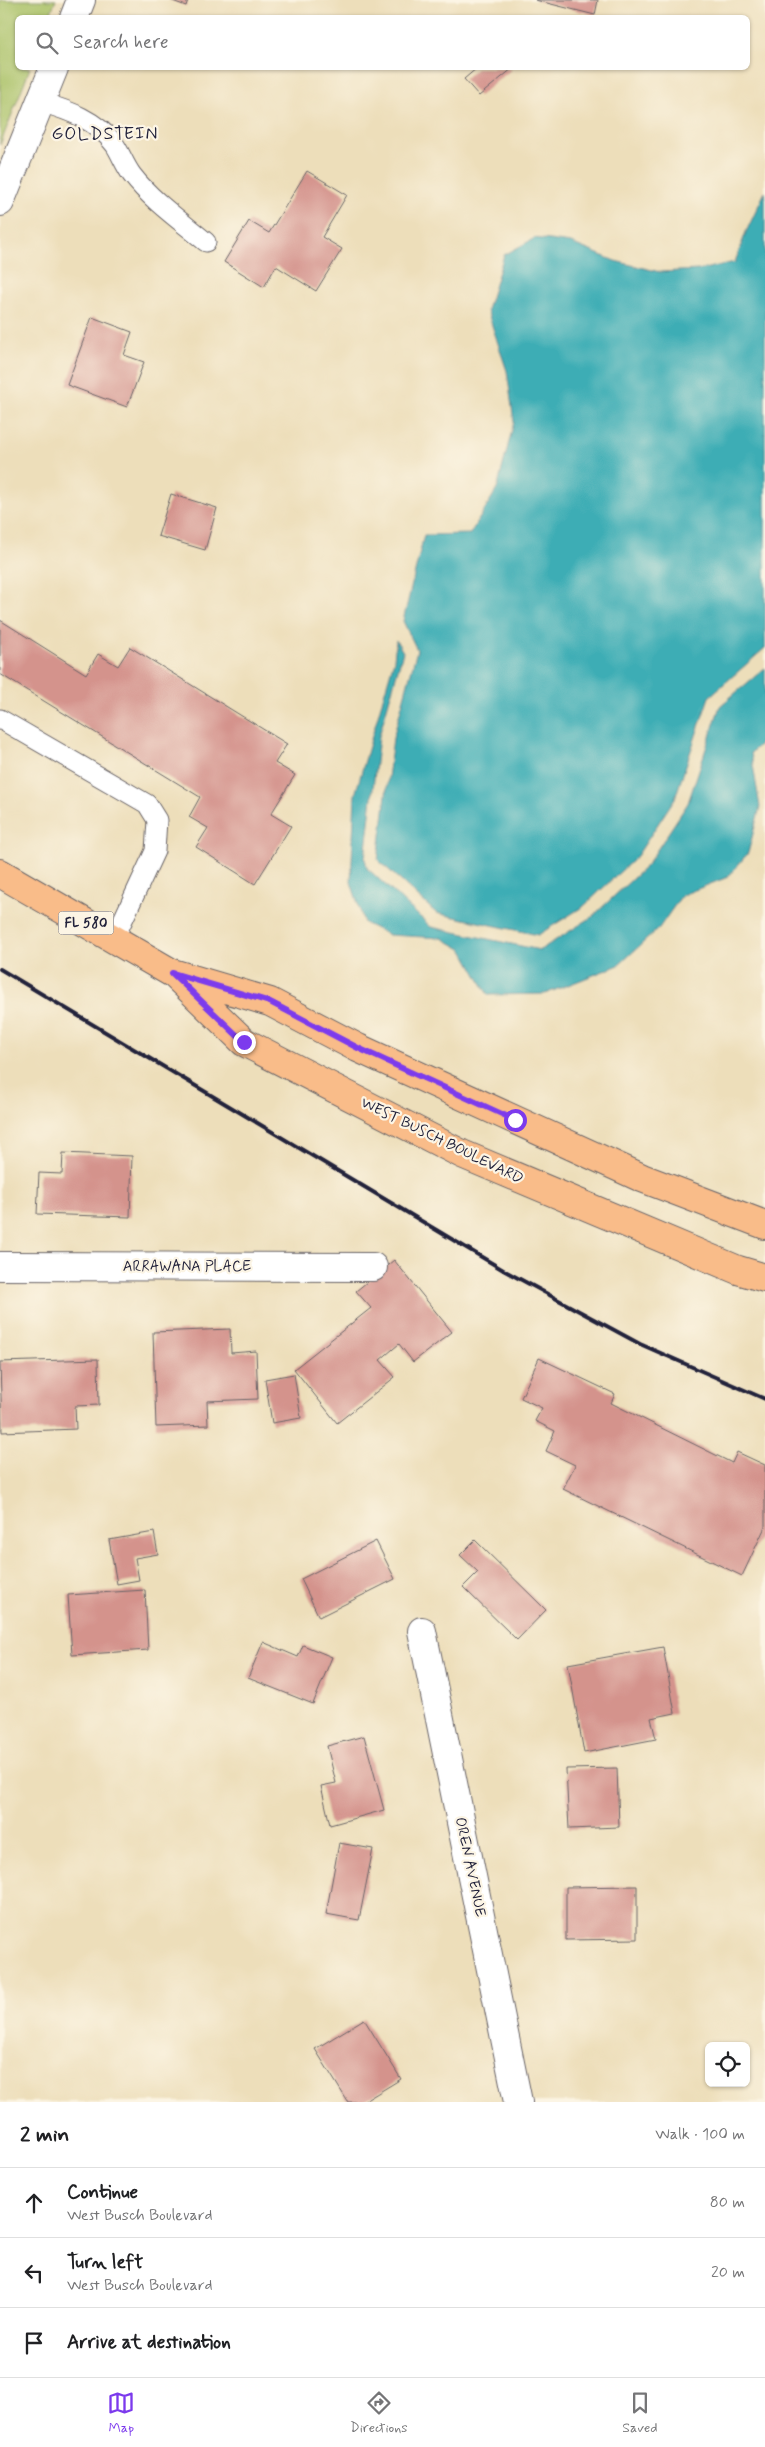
<!DOCTYPE html>
<html lang="en">
<head>
<meta charset="utf-8">
<style>
  body { margin:0; font-family:Mynerve,sans-serif; background:#f2f2f2; color:#202124 }
  .controls { position:absolute; right:15px; bottom:15px; display:grid; overflow:hidden; border-radius:8px; box-shadow:0 1px 4px #0004 }
  .controls button { width:45px; height:45px; display:grid; place-items:center; padding:0; border:0; border-bottom:1px solid #e0e0e0; background:#fff; color:#202124; font:25px sans-serif }
  .stop { position:absolute; width:15px; height:15px; margin:-11px; border:4px solid #7c3aed; border-radius:50%; background:#fff }
  .stop.end { background:#7c3aed; border-color:#fff; box-shadow:0 1px 5px #0008 }
  .list { margin:0; padding:0; list-style:none }
  h2 { display:flex; justify-content:space-between; align-items:center; height:65px; margin:0; padding:0 20px; font-size:21px }
  h2 small { font-size:16px; font-weight:400; color:#757577 }
  .list li { display:grid; grid-template-columns:32px 1fr auto; gap:15px; align-items:center; box-sizing:border-box; height:70px; padding:0 20px; border-top:1px solid #e0e0e0 }
  .list b { display:block; font-size:19px; white-space:nowrap }
  .list p { margin:0; font-size:16px; white-space:nowrap; color:#757577 }
  .list em { font-size:16px; font-style:normal; color:#757577 }
  .icon { flex:none; width:28px; height:28px; fill:none; stroke:currentColor; stroke-width:2; stroke-linecap:round; stroke-linejoin:round }
  .map { position:relative; flex:none; width:765px; height:2102px; overflow:hidden }
  .search { position:absolute; background:#fff; box-shadow:0 1px 4px #0004; left:15px; right:15px; top:15px; height:55px; display:flex; align-items:center; gap:12px; box-sizing:border-box; padding:0 18px; border-radius:8px; color:#757577; font-size:19px }
  .sheet { height:275px; background:#fff }
  nav { display:flex; justify-content:space-around; align-items:center; box-sizing:border-box; height:70px; border-top:1px solid #e0e0e0; background:#fff; font-size:14px; color:#757577 }
  nav a { display:grid; justify-items:center; gap:2px }
  nav .on { color:#7c3aed }
  .map>svg:first-child { display:block }
  .green { fill:#a9c166; stroke:#667250 }
  .water { fill:#3cadb5; stroke:#2f6878 }
  .building { fill:#d4938c }
  .lines { fill:none; stroke-linecap:round; stroke-linejoin:round }
  .service-casing { stroke:#696467; stroke-width:21 }
  .minor-casing { stroke:#696467; stroke-width:30 }
  .primary-casing { stroke:#696467; stroke-width:30 }
  .service { stroke:#fff; stroke-width:19 }
  .minor { stroke:#fff; stroke-width:28 }
  .primary { stroke:#f9bc89; stroke-width:28 }
  .rail { stroke:#22223b; stroke-width:4 }
  .route { stroke:#7c3aed; stroke-width:6 }
  .labels { text-anchor:middle; dominant-baseline:central; stroke-width:4.5; stroke-linejoin:round; paint-order:stroke }
  .shield { fill:#fcf5e5; stroke:#63616e; stroke-width:1 }
  .shield-label { font-size:14px; font-weight:bold; fill:#22223b }
  .street-label { font-size:15px; fill:#22223b; stroke:#fcf5e5 }
  .quarter-label { font-size:18px; letter-spacing:1px; fill:#22223b; stroke:#fcf5e5 }
</style>
</head>
<body>
<div class="map">
<svg width="765" height="2102" viewBox="0 0 765 2102">
  <rect width="100%" height="100%" fill="#fcf5e5"/>
  <filter id="ink" filterUnits="userSpaceOnUse"><feTurbulence type="fractalNoise" baseFrequency=".02" numOctaves="2"/><feDisplacementMap in="SourceGraphic" scale="10" xChannelSelector="R" yChannelSelector="G"/><feConvolveMatrix kernelMatrix="1 2 1 2 8 2 1 2 1" color-interpolation-filters="sRGB"/></filter>
  <filter id="wash" filterUnits="userSpaceOnUse"><feTurbulence type="fractalNoise" baseFrequency=".0096" numOctaves="4" result="noise"/><feDisplacementMap in="SourceGraphic" scale="20" xChannelSelector="R" yChannelSelector="G"/><feGaussianBlur stdDeviation="1.12" result="paint"/><feColorMatrix in="noise" values="0 0 0 0 0 0 0 0 0 0 0 0 0 0 0 0 0 1.4 0 .05"/><feComposite in="paint" operator="in"/></filter>
  <g filter="url(#wash)">
    <rect width="100%" height="100%" fill="#eddeba"/>
    <!-- green -->
    <path class="green" d="M0,0H56L49,17L18,18V68H30L0,145Z"/>
    <!-- water -->
    <path class="water" d="M765,192V648L709,697L675,798L637,856L584,906L538,935L436,913L378,860L393,738L417,650L403,621L424,535L470,534L497,489L514,422L507,371L487,310L504,255L535,238L571,243L615,261L660,272L699,270L735,262L746,232Z
      M396,640L403,652L379,736L365,858L367,868L431,927L540,950L592,917L647,865L688,803L720,706L765,668V739L751,753L760,807L748,853L728,877L682,895L659,928L619,965L545,994L488,995L463,950L442,938L389,935L364,923L351,882L355,795L394,660Z"/>
    <g id="blocks">
      <!-- building -->
      <path class="building" d="M170,0H188L186,6Z
        M535,0H598L595,15Z
        M477,68H513L479,96L464,79Z
        M307,171L347,195L322,237L342,249L316,291L276,266L264,287L224,262L249,221L269,233Z
        M92,317L132,332L124,355L144,362L127,407L67,385Z
        M171,494L217,508L205,550L158,536Z
        M0,620L86,674L98,654L118,666L130,647L287,744L275,763L295,775L271,814L291,826L255,884L196,847L208,828L189,817L200,797L0,674Z
        M63,1153L132,1156L130,1217L37,1214L39,1173L62,1174Z
        M394,1260L452,1332L413,1362L399,1344L380,1360L395,1377L337,1423L294,1369L371,1308L356,1291Z
        M230,1329L231,1353L256,1351L258,1399L207,1401L208,1425L156,1427L153,1332Z
        M539,1358L615,1394L611,1403L732,1463L737,1452L765,1465V1527L742,1576L563,1489L575,1465L546,1451L555,1431L535,1421L542,1408L521,1398Z
        M98,1359L99,1405L75,1406L76,1429L2,1432L0,1362Z
        M294,1374L301,1418L272,1423L265,1379Z
        M154,1532L158,1554L135,1558L139,1580L117,1584L109,1540Z
        M475,1540L546,1610L517,1640L463,1587L478,1572L460,1555Z
        M376,1541L395,1579L319,1617L301,1579Z
        M145,1590L148,1650L72,1655L68,1595Z
        M263,1642L298,1657L303,1645L332,1657L313,1704L248,1678Z
        M663,1647L675,1713L651,1718L656,1739L584,1753L568,1664Z
        M364,1736L384,1810L330,1825L321,1786L336,1783L327,1746Z
        M617,1768L619,1827L569,1829L566,1769Z
        M339,1843L373,1849L359,1920L326,1914Z
        M637,1886V1939L566,1940V1887Z
        M364,2019L401,2079L363,2102H348L315,2049Z"/>
    </g>
  </g>
  <g filter="url(#ink)">
    <use href="#blocks" fill-opacity="0" stroke="#696467" stroke-width="1"/>
    <g class="lines">
      <!-- service casing -->
      <g class="service-casing">
        <path id="service" d="M40,102C68,110 97,120 115,145C121,154 125,166 132,175C152,201 181,221 206,242
          M0,719L147,804L157,820L155,851L114,939"/>
      </g>
      <!-- minor casing -->
      <g class="minor-casing">
        <path id="minor" d="M74,18L81,0
          M0,202L54,68
          M0,1266L373,1267
          M422,1631L518,2102"/>
      </g>
      <!-- primary casing -->
      <g class="primary-casing">
        <path id="primary" d="M0,873L172,973L270,1002L358,1048L642,1178L765,1225
          M175,975L244,1042L462,1154L738,1270L765,1278"/>
      </g>
      <!-- service -->
      <use href="#service" class="service"/>
      <!-- minor -->
      <use href="#minor" class="minor"/>
      <!-- primary -->
      <use href="#primary" class="primary"/>
      <!-- rail -->
      <path class="rail" d="M0,969L505,1271L640,1344L765,1399"/>
    </g>
  </g>
  <g class="lines" filter="url(#ink)">
    <!-- route -->
    <path class="route" d="M244,1042L172,973L270,1002L358,1048L515,1120"/>
  </g>
  <g class="labels">
    <!-- shield labels -->
    <rect class="shield" x="58.5" y="911.5" width="55" height="23" rx="4"/>
    <g class="shield-label">
      <text x="86" y="923">FL 580</text>
    </g>
    <!-- street labels -->
    <g class="street-label">
      <text transform="translate(442 1141) rotate(26)">WEST BUSCH BOULEVARD</text>
      <text x="187" y="1267">ARRAWANA PLACE</text>
      <text transform="translate(470 1867) rotate(78)">OREN AVENUE</text>
    </g>
    <!-- quarter labels -->
    <g class="quarter-label">
      <text x="105" y="134">GOLDSTEIN</text>
    </g>
  </g>
</svg>
<div class="controls">
<button><svg class="icon" aria-label="locate" viewBox="0 0 24 24"><circle cx="12" cy="12" r="6"/><path d="M12 2v4M12 18v4M2 12h4M18 12h4"/></svg></button>
</div>
<div class="stop" style="left:515px;top:1120px"></div>
<div class="stop end" style="left:244px;top:1042px"></div>
<div class="search"><svg class="icon" aria-label="search" viewBox="0 0 24 24"><circle cx="10" cy="10" r="6"/><path d="M15 15l6 6"/></svg>Search here</div>
</div>
<section class="sheet">
<h2>2 min<small>Walk · 100 m</small></h2>
<ul class="list">
<li><svg class="icon" aria-label="ahead" viewBox="0 0 24 24"><path d="M12 20V5M6 11l6-6 6 6"/></svg><div><b>Continue</b><p>West Busch Boulevard</p></div><em>80 m</em></li>
<li><svg class="icon" aria-label="left" viewBox="0 0 24 24"><path d="M17 20v-9H6M10 6l-5 5 5 5"/></svg><div><b>Turn left</b><p>West Busch Boulevard</p></div><em>20 m</em></li>
<li><svg class="icon" aria-label="arrive" viewBox="0 0 24 24"><path d="M6 21V4h12l-3 4 3 4H6"/></svg><div><b>Arrive at destination</b></div></li>
</ul>
</section>
<nav>
<a class="on"><svg class="icon" aria-label="map" viewBox="0 0 24 24"><path d="M3 6l6-2 6 2 6-2v14l-6 2-6-2-6 2zM9 4v14M15 6v14"/></svg>Map</a>
<a><svg class="icon" aria-label="directions" viewBox="0 0 24 24"><path d="M12 3l9 9-9 9-9-9zM9 14v-3h6M13 9l2 2-2 2"/></svg>Directions</a>
<a><svg class="icon" aria-label="saved" viewBox="0 0 24 24"><path d="M7 4h10v16l-5-4-5 4z"/></svg>Saved</a>
</nav>
</body>
</html>
